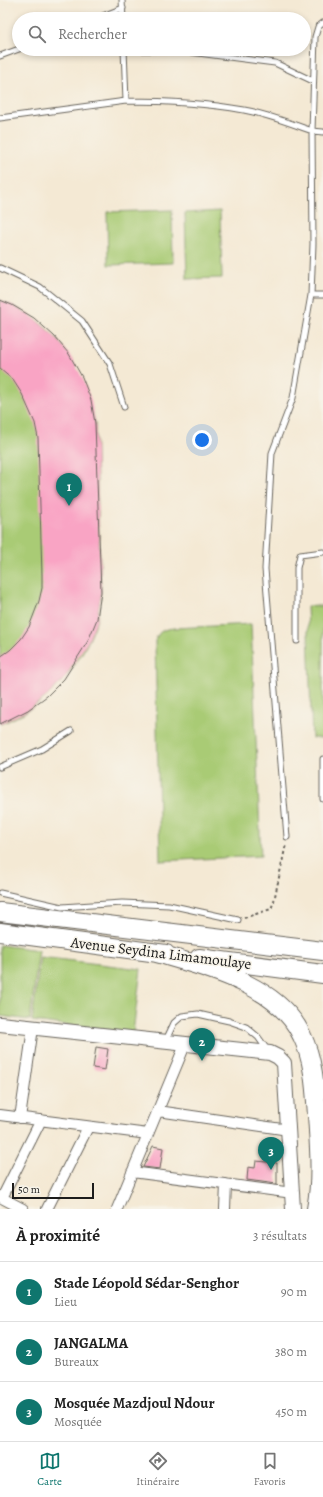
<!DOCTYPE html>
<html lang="fr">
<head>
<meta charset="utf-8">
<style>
  body { margin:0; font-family:Alegreya,serif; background:#f2f2f2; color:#222 }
  .scale { position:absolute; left:12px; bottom:10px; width:82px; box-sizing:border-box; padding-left:4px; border:2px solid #1c1c1c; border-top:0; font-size:11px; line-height:14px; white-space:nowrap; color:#1c1c1c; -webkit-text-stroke:3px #f7f3e8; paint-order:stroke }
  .you { position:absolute; left:202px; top:440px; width:14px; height:14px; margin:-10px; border:3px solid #fff; border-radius:50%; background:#1a73e8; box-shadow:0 0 0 6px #1a73e833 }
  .badge { display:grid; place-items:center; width:26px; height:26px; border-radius:50%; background:#0f766e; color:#fff; font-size:13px; font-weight:700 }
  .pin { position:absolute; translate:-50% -33px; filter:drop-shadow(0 1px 2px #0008) }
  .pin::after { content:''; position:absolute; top:21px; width:14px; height:12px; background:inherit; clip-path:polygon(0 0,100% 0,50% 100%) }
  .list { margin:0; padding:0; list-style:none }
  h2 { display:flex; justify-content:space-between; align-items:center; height:52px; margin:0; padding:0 16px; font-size:17px }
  h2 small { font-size:13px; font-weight:400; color:#767676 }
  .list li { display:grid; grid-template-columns:26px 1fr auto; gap:12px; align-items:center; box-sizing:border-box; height:60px; padding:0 16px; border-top:1px solid #e0e0e0 }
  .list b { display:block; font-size:15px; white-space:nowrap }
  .list p { margin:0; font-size:13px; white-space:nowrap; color:#767676 }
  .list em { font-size:13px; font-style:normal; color:#767676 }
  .icon { flex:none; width:22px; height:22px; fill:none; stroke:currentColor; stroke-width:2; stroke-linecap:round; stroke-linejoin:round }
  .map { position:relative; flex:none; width:323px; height:1209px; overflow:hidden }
  .search { position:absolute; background:#fff; box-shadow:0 2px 6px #0003; left:12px; right:12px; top:12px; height:44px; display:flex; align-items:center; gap:10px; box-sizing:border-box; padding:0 14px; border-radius:22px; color:#767676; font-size:15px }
  .sheet { height:232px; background:#fff }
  nav { display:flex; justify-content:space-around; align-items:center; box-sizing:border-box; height:56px; border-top:1px solid #e0e0e0; background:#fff; font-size:11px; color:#767676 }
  nav a { display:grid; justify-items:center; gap:2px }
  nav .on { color:#0f766e }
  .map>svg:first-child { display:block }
  .green { fill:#a9cb74; stroke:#627448 }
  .building { fill:#f9a4c4 }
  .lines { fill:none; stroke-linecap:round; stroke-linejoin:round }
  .lane-casing { stroke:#68645c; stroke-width:7 }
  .street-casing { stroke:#68645c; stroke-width:12 }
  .secondary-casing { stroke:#68645c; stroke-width:16 }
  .highway-casing { stroke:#68645c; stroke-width:20 }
  .path { stroke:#68645c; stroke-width:2; stroke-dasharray:3 3; stroke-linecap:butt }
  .lane { stroke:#fff; stroke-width:5 }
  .street { stroke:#fff; stroke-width:10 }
  .secondary { stroke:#fff; stroke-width:14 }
  .highway { stroke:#fff; stroke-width:18 }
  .labels { text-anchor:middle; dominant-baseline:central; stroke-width:3; stroke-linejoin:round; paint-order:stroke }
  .street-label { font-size:15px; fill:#1c1c1c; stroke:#f7f3e8 }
</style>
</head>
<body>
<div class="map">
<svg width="323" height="1209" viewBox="0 0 323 1209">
  <rect width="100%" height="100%" fill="#f7f3e8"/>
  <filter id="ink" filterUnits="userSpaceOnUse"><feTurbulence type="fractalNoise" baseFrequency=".025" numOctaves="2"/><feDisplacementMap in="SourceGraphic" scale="8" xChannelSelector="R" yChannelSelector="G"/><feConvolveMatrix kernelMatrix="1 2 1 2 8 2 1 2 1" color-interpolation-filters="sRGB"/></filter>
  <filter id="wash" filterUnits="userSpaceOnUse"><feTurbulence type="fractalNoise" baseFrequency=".012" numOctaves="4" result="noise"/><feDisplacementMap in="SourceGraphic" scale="16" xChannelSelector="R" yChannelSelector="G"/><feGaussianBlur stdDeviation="0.9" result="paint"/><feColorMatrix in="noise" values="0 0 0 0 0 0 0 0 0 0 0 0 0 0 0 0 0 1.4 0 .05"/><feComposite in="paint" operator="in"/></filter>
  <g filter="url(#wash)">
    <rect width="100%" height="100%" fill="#f4e9d4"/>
    <!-- green -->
    <path class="green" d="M172,210L173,263L108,265L107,212Z
      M220,211L222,278L187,279L185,213Z
      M0,300C55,322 84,366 95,423L101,592C99,601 99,611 97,619C84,664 44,709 0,724Z
      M323,606V738H312L307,606Z
      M251,624L261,856L160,861L155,641C159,630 164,629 175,628Z
      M0,945L39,950L30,1020L0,1016Z
      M40,957L141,969L133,1033L32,1021Z"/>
    <g id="blocks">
      <!-- building -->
      <path class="building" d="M0,300L12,305L34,318L54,336L69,354L82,377L91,400L95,423L101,592L97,619L88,641L64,679L47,696L28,710L0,724V657L10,650L21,639L29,627L39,601L42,588V575L38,438L35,423L22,394L13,380L0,369Z
        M96,1047L108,1049L105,1070L93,1068Z
        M153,1146L163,1148L160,1169L143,1167Z
        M256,1161L277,1163V1184L247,1180L248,1167L255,1168Z"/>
    </g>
  </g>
  <g filter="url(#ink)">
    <use href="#blocks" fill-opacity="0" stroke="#68645c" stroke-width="1"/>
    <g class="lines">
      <!-- lane casing -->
      <g class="lane-casing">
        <path id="lane" d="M122,0L123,19
          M95,19L123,8
          M323,23L318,27L315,37L312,131L323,132
          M124,49L126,101C165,101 205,103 244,110C267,114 290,123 312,131L313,244L311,295H323
          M124,50H175L275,63L313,81
          M0,56L19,49
          M0,118L126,101
          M0,268L40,287L82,321L110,364L124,407
          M297,641V568L300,555L323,552
          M323,759V799
          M0,767L42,749L71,731
          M287,837L265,569L272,453L293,398L311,295
          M0,893L62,907L122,903L169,905L238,920
          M166,1040L174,1023L182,1016L198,1014L229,1021L246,1027L258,1037L268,1051"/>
      </g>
      <!-- street casing -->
      <g class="street-casing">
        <path id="street" d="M158,1111L289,1130
          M0,1115L148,1134
          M20,1118L33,1028
          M132,1172L293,1193
          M0,1197L23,1209
          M2,1198L41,1120
          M47,1209L88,1127
          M117,1209L185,1045
          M225,1209L226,1184"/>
      </g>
      <!-- secondary casing -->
      <g class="secondary-casing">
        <path id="secondary" d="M0,1024L270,1053L278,1057L284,1063L293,1209"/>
      </g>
      <!-- highway casing -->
      <g class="highway-casing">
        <path id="highway" d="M0,912L323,951
          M0,932L166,954
          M153,952C203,967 278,983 302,1036C314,1061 315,1088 317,1115C319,1147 322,1178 316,1209
          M199,958L323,974"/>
      </g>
      <!-- path -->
      <path class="path" d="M244,918L271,909L274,901L286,844"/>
      <!-- lane -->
      <use href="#lane" class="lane"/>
      <!-- street -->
      <use href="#street" class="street"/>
      <!-- secondary -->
      <use href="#secondary" class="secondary"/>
      <!-- highway -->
      <use href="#highway" class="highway"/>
    </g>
  </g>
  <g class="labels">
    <!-- street labels -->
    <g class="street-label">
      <text transform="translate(161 953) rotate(7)">Avenue Seydina Limamoulaye</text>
    </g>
  </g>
</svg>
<div class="scale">50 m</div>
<div class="you"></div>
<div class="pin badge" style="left:69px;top:506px">1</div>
<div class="pin badge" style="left:202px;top:1061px">2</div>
<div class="pin badge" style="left:271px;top:1170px">3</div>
<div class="search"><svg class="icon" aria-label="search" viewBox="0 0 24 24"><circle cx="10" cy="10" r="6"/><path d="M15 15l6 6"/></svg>Rechercher</div>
</div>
<section class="sheet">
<h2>À proximité<small>3 résultats</small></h2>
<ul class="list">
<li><span class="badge">1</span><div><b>Stade Léopold Sédar-Senghor</b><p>Lieu</p></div><em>90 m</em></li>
<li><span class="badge">2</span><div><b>JANGALMA</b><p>Bureaux</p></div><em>380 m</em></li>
<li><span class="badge">3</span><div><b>Mosquée Mazdjoul Ndour</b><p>Mosquée</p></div><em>450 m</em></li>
</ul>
</section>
<nav>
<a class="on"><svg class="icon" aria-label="map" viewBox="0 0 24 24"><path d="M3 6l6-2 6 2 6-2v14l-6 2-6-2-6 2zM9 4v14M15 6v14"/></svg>Carte</a>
<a><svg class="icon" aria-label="directions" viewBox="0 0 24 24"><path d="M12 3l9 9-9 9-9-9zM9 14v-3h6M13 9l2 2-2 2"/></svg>Itinéraire</a>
<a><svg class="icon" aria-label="saved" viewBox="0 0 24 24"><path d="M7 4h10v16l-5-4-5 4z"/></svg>Favoris</a>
</nav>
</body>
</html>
